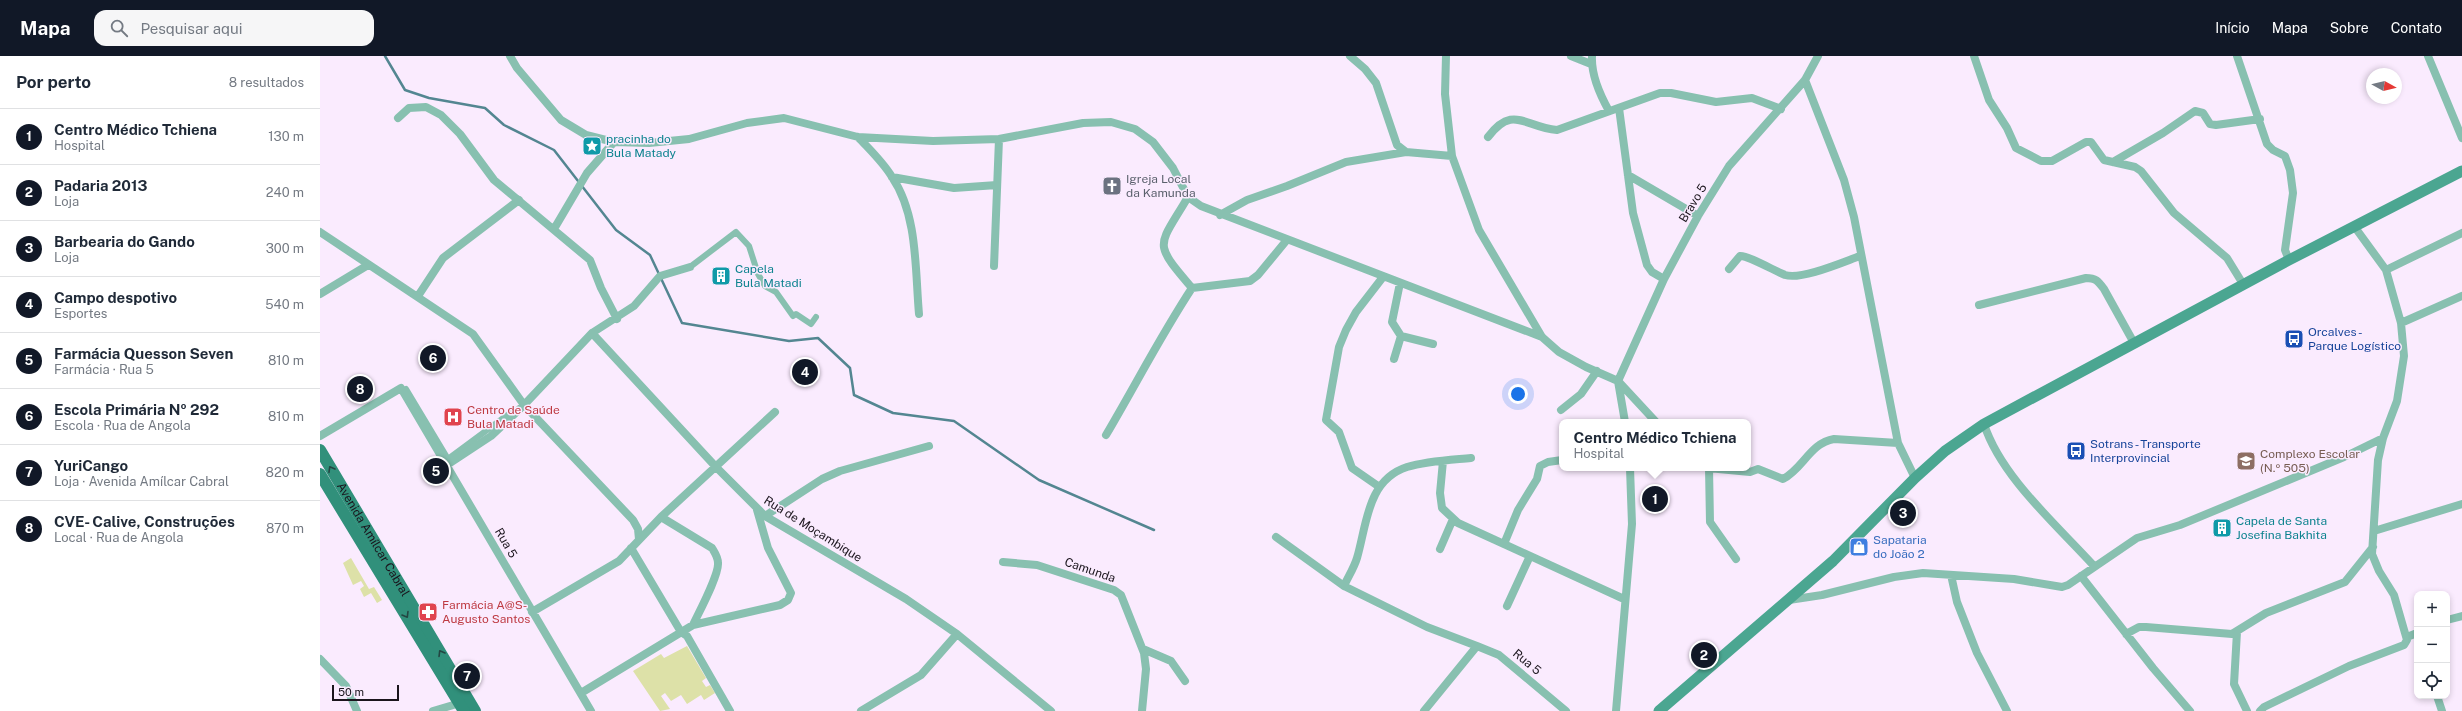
<!DOCTYPE html>
<html lang="pt">
<head>
<meta charset="utf-8">
<style>
  body { margin:0; font-family:"Public Sans",sans-serif; background:#f6f6f7; color:#1f2937 }
  .controls { position:absolute; right:12px; bottom:12px; display:grid; overflow:hidden; border-radius:8px; box-shadow:0 2px 6px #0003 }
  .controls button { width:36px; height:36px; display:grid; place-items:center; padding:0; border:0; border-bottom:1px solid #e0e1e3; background:#fff; color:#1f2937; font:20px sans-serif }
  .compass { position:absolute; left:2046px; top:12px; width:36px; height:36px; border-radius:50%; background:#fff; box-shadow:0 2px 6px #0003; rotate:98deg }
  .scale { position:absolute; left:12px; bottom:10px; width:67px; box-sizing:border-box; padding-left:4px; border:2px solid #1a141c; border-top:0; font-size:11px; line-height:14px; white-space:nowrap; color:#1a141c; -webkit-text-stroke:3px #faebfe; paint-order:stroke }
  .you { position:absolute; left:1198px; top:338px; width:14px; height:14px; margin:-10px; border:3px solid #fff; border-radius:50%; background:#1a73e8; box-shadow:0 0 0 6px #1a73e833 }
  .badge { display:grid; place-items:center; width:26px; height:26px; border-radius:50%; background:#111827; color:#fff; font-size:13px; font-weight:700 }
  .pin { position:absolute; translate:-50% -50%; border:2px solid #fff; box-shadow:0 1px 4px #0006 }
  .popup { position:absolute; left:1239px; top:363px; width:192px; height:52px; box-sizing:border-box; display:grid; place-content:center; border-radius:8px; background:#fff; filter:drop-shadow(0 1px 3px #0005); font-size:13px; white-space:nowrap; color:#747a83 }
  .popup b { font-size:15px; color:#1f2937 }
  .popup::after { content:''; position:absolute; left:50%; top:100%; margin-left:-8px; border:8px solid transparent; border-top-color:#fff }
  .list { margin:0; padding:0; list-style:none }
  h2 { display:flex; justify-content:space-between; align-items:center; height:52px; margin:0; padding:0 16px; font-size:17px }
  h2 small { font-size:13px; font-weight:400; color:#747a83 }
  .list li { display:grid; grid-template-columns:26px 1fr auto; gap:12px; align-items:center; box-sizing:border-box; height:56px; padding:0 16px; border-top:1px solid #e0e1e3 }
  .list b { display:block; font-size:15px; white-space:nowrap }
  .list p { margin:0; font-size:13px; white-space:nowrap; color:#747a83 }
  .list em { font-size:13px; font-style:normal; color:#747a83 }
  .icon { flex:none; width:22px; height:22px; fill:none; stroke:currentColor; stroke-width:2; stroke-linecap:round; stroke-linejoin:round }
  .map { position:relative; flex:none; width:2142px; height:655px; overflow:hidden }
  header { display:flex; align-items:center; gap:24px; box-sizing:border-box; height:56px; padding:0 20px; background:#111827; color:#fff }
  header strong { font-size:19px }
  nav { display:flex; gap:22px; margin-inline-start:auto; font-size:14px }
  .search { width:280px; height:36px; background:#f6f6f7; display:flex; align-items:center; gap:10px; box-sizing:border-box; padding:0 14px; border-radius:12px; color:#747a83; font-size:15px }
  main { display:flex }
  aside { flex:1; background:#fff }
  .map>svg:first-child { display:block }
  .green { fill:#dde1a8 }
  .lines { fill:none; stroke-linecap:round; stroke-linejoin:round }
  .stream { stroke:#538691; stroke-width:2.5 }
  .pedestrian { stroke:#88c0b0; stroke-width:6 }
  .minor { stroke:#88c0b0; stroke-width:8 }
  .secondary { stroke:#4ba691; stroke-width:11 }
  .primary { stroke:#31907b; stroke-width:12 }
  .oneway { stroke:#234642 }
  .labels { text-anchor:middle; dominant-baseline:central; stroke-width:3; stroke-linejoin:round; paint-order:stroke }
  .culture-label { font-size:12px; fill:#0d838f; stroke:#faebfe; text-anchor:start }
  .worship-label { font-size:12px; fill:#5b616d; stroke:#faebfe; text-anchor:start }
  .street-label { font-size:12px; fill:#1a141c; stroke:#faebfe }
  .transit-label { font-size:12px; fill:#164399; stroke:#faebfe; text-anchor:start }
  .health-label { font-size:12px; fill:#be3a42; stroke:#faebfe; text-anchor:start }
  .education-label { font-size:12px; fill:#785e54; stroke:#faebfe; text-anchor:start }
  .shop-label { font-size:12px; fill:#366cbe; stroke:#faebfe; text-anchor:start }
</style>
</head>
<body>
<header>
<strong>Mapa</strong>
<div class="search"><svg class="icon" aria-label="search" viewBox="0 0 24 24"><circle cx="10" cy="10" r="6"/><path d="M15 15l6 6"/></svg>Pesquisar aqui</div>
<nav><a>Início</a><a>Mapa</a><a>Sobre</a><a>Contato</a></nav>
</header>
<main>
<aside>
<h2>Por perto<small>8 resultados</small></h2>
<ul class="list">
<li><span class="badge">1</span><div><b>Centro Médico Tchiena</b><p>Hospital</p></div><em>130 m</em></li>
<li><span class="badge">2</span><div><b>Padaria 2013</b><p>Loja</p></div><em>240 m</em></li>
<li><span class="badge">3</span><div><b>Barbearia do Gando</b><p>Loja</p></div><em>300 m</em></li>
<li><span class="badge">4</span><div><b>Campo despotivo</b><p>Esportes</p></div><em>540 m</em></li>
<li><span class="badge">5</span><div><b>Farmácia Quesson Seven</b><p>Farmácia · Rua 5</p></div><em>810 m</em></li>
<li><span class="badge">6</span><div><b>Escola Primária Nº 292</b><p>Escola · Rua de Angola</p></div><em>810 m</em></li>
<li><span class="badge">7</span><div><b>YuriCango</b><p>Loja · Avenida Amílcar Cabral</p></div><em>820 m</em></li>
<li><span class="badge">8</span><div><b>CVE- Calive, Construções</b><p>Local · Rua de Angola</p></div><em>870 m</em></li>
</ul>
</aside>
<div class="map">
<svg width="2142" height="655" viewBox="0 0 2142 655">
  <rect width="100%" height="100%" fill="#faebfe"/>
  <!-- green -->
  <path class="green" d="M31,502L49,533L54,531L62,544L57,547L51,537L44,541L40,533L44,530L41,525L33,529L23,507Z
    M367,590L386,622L382,625L386,631L390,629L395,637L384,644L381,639L367,648L361,639L351,645L345,637L341,640L350,653L340,655L313,615L341,598L344,602Z"/>
  <g class="lines">
    <!-- stream -->
    <path class="stream" d="M65,0L85,34L109,42L165,52L184,69L234,94L296,174L330,199L362,267L469,285L498,282L530,312L534,339L573,357L634,365L719,424L834,474"/>
    <!-- pedestrian -->
    <path class="pedestrian" d="M370,211L416,176L429,190L438,218L445,230L456,236L473,260L476,258L491,268L496,261
      M86,333L128,403L194,354"/>
    <!-- minor -->
    <path class="minor" d="M190,0L197,12L241,64L266,79L294,86L329,87L369,83L427,67L464,62L538,81L613,85L679,83L763,67L791,66L815,73L833,86L853,112L868,141L881,150L1222,281
      M1030,0L1045,13L1056,27L1077,89L1086,96L1132,100
      M1126,0L1125,38L1132,100L1159,174L1222,281L1239,296L1266,311L1298,325L1336,366
      M1251,0L1271,8
      M1272,0C1271,19 1280,39 1289,55
      M1654,0L1669,44L1687,72L1696,92L1721,105H1732L1766,86H1771L1784,104L1815,111L1821,115L1854,157L1907,202L1923,228
      M1917,0L1947,88L1953,94L1965,100L1970,114L1973,137L1965,194L1969,204
      M2108,0L2142,82
      M1485,24L1524,124L1534,161L1578,387L1595,422
      M1299,52L1313,157L1327,209L1332,216L1344,223
      M78,62L89,52L106,51L121,59L140,78L174,124L270,204L281,232L297,263
      M538,81C550,94 563,106 572,121C598,159 595,214 599,258
      M1168,81C1193,48 1204,71 1237,74L1340,37H1351L1396,46L1432,42L1461,53
      M1793,106L1843,77L1875,55L1883,57L1890,68L1896,69L1940,63
      M1308,119L1378,160
      M572,121L634,132L677,129
      M868,141C838,192 832,185 872,232
      M900,159L927,144L967,130L1026,106L1086,96
      M234,173L267,117L294,86
      M0,176L153,278L204,349L313,464L318,473L319,483
      M674,210L679,83
      M1409,213L1420,200C1427,199 1455,215 1465,219C1482,224 1523,206 1540,200
      M2066,214L2142,177
      M1080,227L1072,266L1081,280L1113,288
      M872,232L930,225L938,219L966,185
      M0,238L48,209
      M98,240L123,202L199,144
      M1659,249L1766,222C1776,222 1778,225 1784,233L1814,287
      M2081,267L2142,240
      M272,277L396,411L445,460L586,543L637,578L731,655
      M1074,303L1081,280
      M1241,354L1261,338L1277,315
      M1305,366L1298,325L1344,223L1378,160L1409,110L1485,24L1498,0
      M1664,368C1681,421 1737,469 1774,510
      M786,379C815,330 841,279 872,232
      M0,380L81,332L271,655
      M1123,405L1120,437L1122,452L1138,467L1304,543
      M127,409L171,380L204,349L272,277L314,250L340,220L370,211
      M1388,412L1430,416L1438,413L1463,423C1483,413 1490,387 1514,383L1578,387
      M1389,412L1390,466L1416,503
      M1058,430L1032,412L1019,376L1006,364L1019,291L1026,274L1036,256L1063,221
      M445,460L502,423L520,415L609,390
      M341,461L392,492C395,497 398,501 398,507C399,519 379,556 373,569
      M2054,475L2142,448
      M956,481L1024,530L1107,571L1157,590
      M1184,488L1198,454L1217,423L1220,410L1228,406L1242,404
      M311,492L361,576L367,580L410,655
      M1120,493L1133,463
      M683,506L717,509L794,534L801,539L824,597L826,613L822,655
      M1631,519L1637,546L1657,597L1687,655
      M1761,520L1833,612L1870,655
      M1024,530C1028,521 1034,512 1037,502C1047,468 1047,424 1087,411C1107,405 1130,404 1151,402
      M1469,544L1502,539L1574,521L1603,517L1694,523L1742,531L1748,529L1817,482L1860,469L2024,401L2063,382
      M1187,550L1210,500
      M212,556L299,505L341,461L455,356
      M2127,564L2142,560
      M1917,576L1914,628L1927,655
      M1806,578L1819,571H1826L1912,578L1946,557L2025,526L2053,491
      M2087,581L2097,577
      M823,593L851,605L865,625
      M0,603L26,630L37,655
      M261,637L373,569L460,549L468,544L471,537L448,492L437,454
      M2117,640L2122,655
      M113,655L140,647
      M541,655L601,619L637,578
      M1104,655L1157,590L1179,599L1246,655
      M1296,655L1312,468L1310,412
      M1940,655L1944,651L2029,610L2084,589L2087,584L2074,539L2059,515L2052,498L2058,404L2063,382L2077,345L2084,300L2081,267L2066,214L2034,170"/>
    <!-- secondary -->
    <path class="secondary" d="M1339,655L1513,505L1595,422L1625,395L1664,368L1969,204L2142,115"/>
    <!-- primary -->
    <g class="primary">
      <path id="s1" d="M0,394L155,655"/>
      <path d="M0,418L144,655"/>
    </g>
  </g>
  <!-- one-way arrows -->
  <defs><path id="oneway-chevron" d="M-2-3.5L2.5 0L-2 3.5" fill="none" stroke-width="1.6" stroke-linecap="round" stroke-linejoin="round"/></defs>
  <g class="oneway">
    <use href="#oneway-chevron" transform="translate(11 413) rotate(-120)"/>
    <use href="#oneway-chevron" transform="translate(86 559) rotate(59)"/>
    <use href="#oneway-chevron" transform="translate(121 597) rotate(-121)"/>
  </g>
  <!-- icons -->
  <defs>
    <g id="sight-square" transform="scale(1)"><rect x="-9" y="-9" width="18" height="18" rx="4" fill="#0f9aa8" stroke="#faebfe"/><path d="M0-6L1.8-2.2L6-1.7L2.9 1.2L3.7 5.4L0 3.3L-3.7 5.4L-2.9 1.2L-6-1.7L-1.8-2.2Z" fill="#fff"/></g>
    <g id="church-square" transform="scale(1)"><rect x="-9" y="-9" width="18" height="18" rx="4" fill="#6b7280" stroke="#faebfe"/><path d="M-1.2-6h2.4v3.5h3.3v2.4h-3.3V6h-2.4V-.1h-3.3v-2.4h3.3Z" fill="#fff"/></g>
    <g id="building-square" transform="scale(1)"><rect x="-9" y="-9" width="18" height="18" rx="4" fill="#0f9aa8" stroke="#faebfe"/><path d="M-4-6H4V6H1V3H-1V6H-4ZM-2.5-4.3h1.7v1.8h-1.7ZM.8-4.3h1.7v1.8H.8ZM-2.5-1h1.7V.8h-1.7ZM.8-1h1.7V.8H.8Z" fill="#fff"/></g>
    <g id="bus-square" transform="scale(1)"><rect x="-9" y="-9" width="18" height="18" rx="4" fill="#1a4fb4" stroke="#faebfe"/><path d="M-5-6H5V4H4V6H2V4H-2V6H-4V4H-5ZM-3.5-4V0h7V-4ZM-3.5 1.2v1.5H-2V1.2ZM2 1.2v1.5H3.5V1.2Z" fill="#fff"/></g>
    <g id="hospital-square" transform="scale(1)"><rect x="-9" y="-9" width="18" height="18" rx="4" fill="#e0444e" stroke="#faebfe"/><path d="M-5-5h3v3.5h4V-5h3V5h-3V1.5h-4V5h-3Z" fill="#fff"/></g>
    <g id="school-square" transform="scale(1)"><rect x="-9" y="-9" width="18" height="18" rx="4" fill="#8d6e63" stroke="#faebfe"/><path d="M0-5L7-2L0 1L-7-2ZM-4 1L0 2.5L4 1V4Q0 6-4 4Z" fill="#fff"/></g>
    <g id="shop-square" transform="scale(1)"><rect x="-9" y="-9" width="18" height="18" rx="4" fill="#3f7fe0" stroke="#faebfe"/><path d="M-5-2.5h2.3a2.7 3.5 0 0 1 5.4 0H5L5.5 6h-11ZM-1.5-2.5h3a1.5 2.3 0 0 0-3 0Z" fill="#fff"/></g>
    <g id="pharmacy-square" transform="scale(1)"><rect x="-9" y="-9" width="18" height="18" rx="4" fill="#e0444e" stroke="#faebfe"/><path d="M-2-6h4v4h4v4h-4v4h-4v-4h-4v-4h4Z" fill="#fff"/></g>
  </defs>
  <g fill-rule="evenodd">
    <use href="#sight-square" x="272" y="90"/>
    <use href="#church-square" x="792" y="130"/>
    <use href="#building-square" x="401" y="220"/>
    <use href="#bus-square" x="1974" y="283"/>
    <use href="#hospital-square" x="133" y="361"/>
    <use href="#bus-square" x="1756" y="395"/>
    <use href="#school-square" x="1926" y="405"/>
    <use href="#building-square" x="1902" y="472"/>
    <use href="#shop-square" x="1539" y="491"/>
    <use href="#pharmacy-square" x="108" y="556"/>
  </g>
  <g class="labels">
    <!-- culture labels -->
    <g class="culture-label">
      <text x="286" y="83">pracinha do<tspan x="286" dy="14">Bula Matady</tspan></text>
      <text x="415" y="213">Capela<tspan x="415" dy="14">Bula Matadi</tspan></text>
      <text x="1916" y="465">Capela de Santa<tspan x="1916" dy="14">Josefina Bakhita</tspan></text>
    </g>
    <!-- worship labels -->
    <g class="worship-label">
      <text x="806" y="123">Igreja Local<tspan x="806" dy="14">da Kamunda</tspan></text>
    </g>
    <!-- street labels -->
    <g class="street-label">
      <text transform="translate(1373 147) rotate(-59)">Bravo 5</text>
      <text transform="translate(493 473) rotate(32)">Rua de Moçambique</text>
      <text stroke="none"><textPath href="#s1" startOffset="104">Avenida Amílcar Cabral</textPath></text>
      <text transform="translate(186 487) rotate(60)">Rua 5</text>
      <text transform="translate(770 514) rotate(19)">Camunda</text>
      <text transform="translate(1207 606) rotate(40)">Rua 5</text>
    </g>
    <!-- transit labels -->
    <g class="transit-label">
      <text x="1988" y="276">Orcalves -<tspan x="1988" dy="14">Parque Logístico</tspan></text>
      <text x="1770" y="388">Sotrans - Transporte<tspan x="1770" dy="14">Interprovincial</tspan></text>
    </g>
    <!-- health labels -->
    <g class="health-label">
      <text x="147" y="354">Centro de Saúde<tspan x="147" dy="14">Bula Matadi</tspan></text>
      <text x="122" y="549">Farmácia A@S-<tspan x="122" dy="14">Augusto Santos</tspan></text>
    </g>
    <!-- education labels -->
    <g class="education-label">
      <text x="1940" y="398">Complexo Escolar<tspan x="1940" dy="14">(N.º 505)</tspan></text>
    </g>
    <!-- shop labels -->
    <g class="shop-label">
      <text x="1553" y="484">Sapataria<tspan x="1553" dy="14">do João 2</tspan></text>
    </g>
  </g>
</svg>
<div class="controls">
<button>+</button>
<button>−</button>
<button><svg class="icon" aria-label="locate" viewBox="0 0 24 24"><circle cx="12" cy="12" r="6"/><path d="M12 2v4M12 18v4M2 12h4M18 12h4"/></svg></button>
</div>
<svg class="compass" viewBox="-18 -18 36 36"><path d="M0-13l5 13h-10z" fill="#e53935"/><path d="M0 13l5-13h-10z" fill="#747a83"/></svg>
<div class="scale">50 m</div>
<div class="you"></div>
<div class="pin badge" style="left:1335px;top:443px">1</div>
<div class="popup"><b>Centro Médico Tchiena</b>Hospital</div>
<div class="pin badge" style="left:1384px;top:599px">2</div>
<div class="pin badge" style="left:1583px;top:457px">3</div>
<div class="pin badge" style="left:485px;top:316px">4</div>
<div class="pin badge" style="left:116px;top:415px">5</div>
<div class="pin badge" style="left:113px;top:302px">6</div>
<div class="pin badge" style="left:147px;top:620px">7</div>
<div class="pin badge" style="left:40px;top:333px">8</div>
</div>
</main>
</body>
</html>
